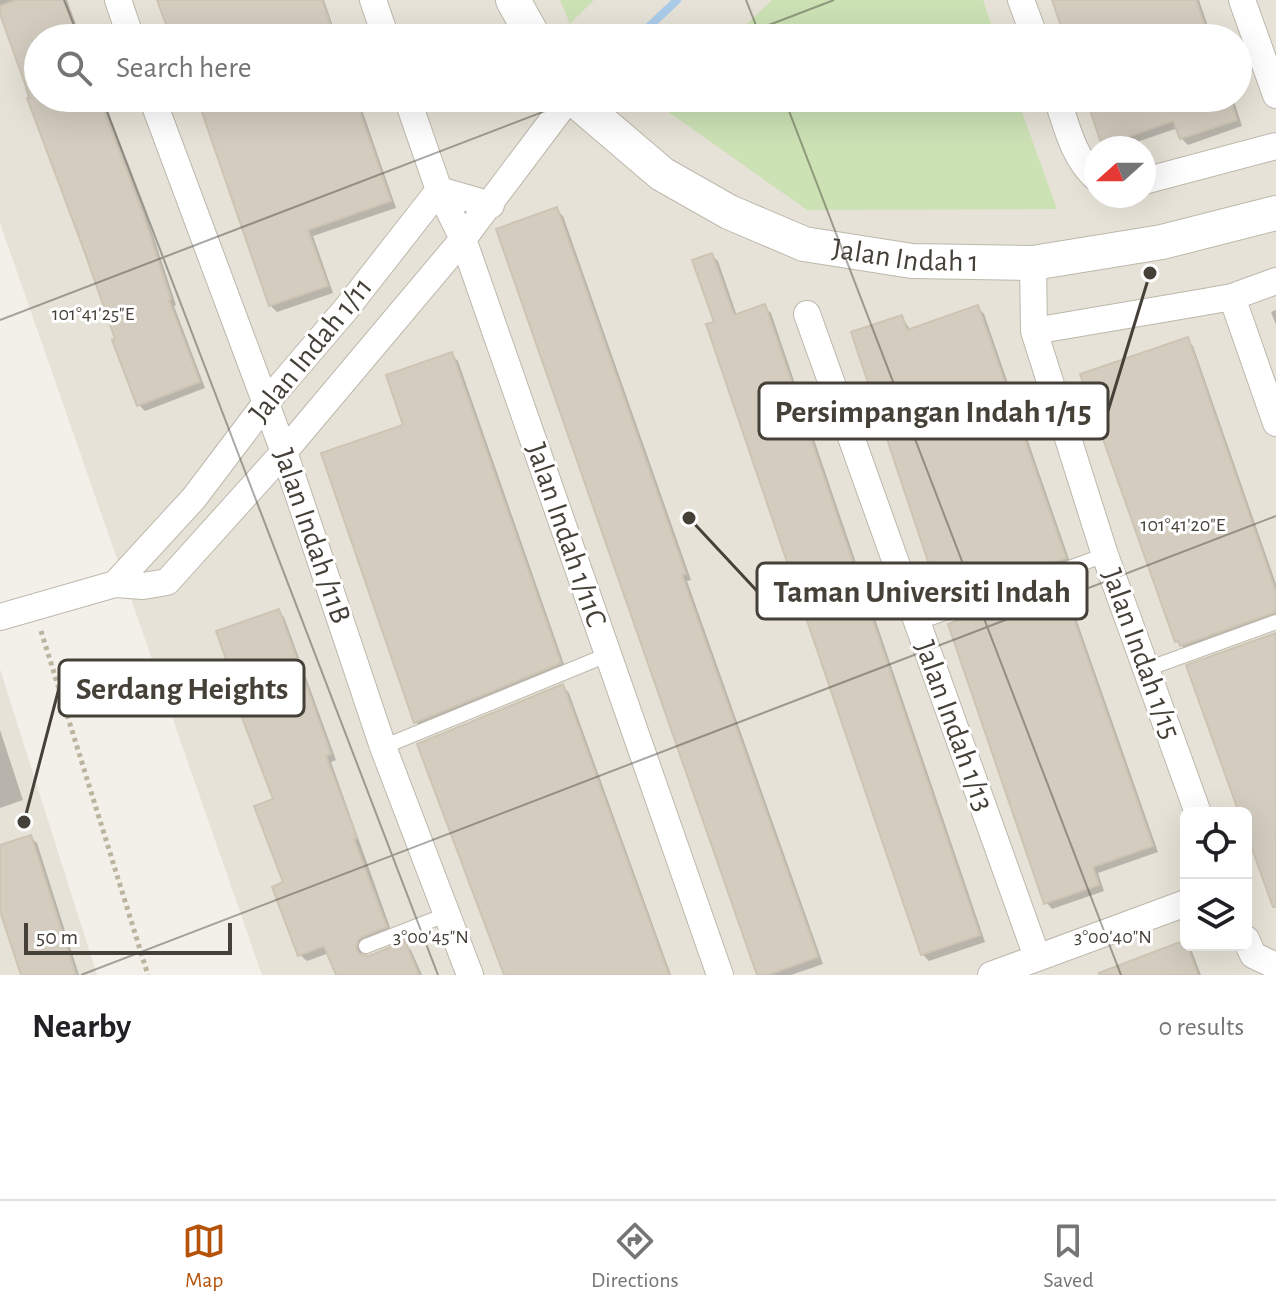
<!DOCTYPE html>
<html lang="en">
<head>
<meta charset="utf-8">
<style>
  body { margin:0; font-family:"Alegreya Sans",sans-serif; background:#f2f2f2; color:#202124 }
  .controls { position:absolute; right:24px; bottom:24px; display:grid; overflow:hidden; border-radius:12px; box-shadow:0 8px 32px #0002 }
  .controls button { width:72px; height:72px; display:grid; place-items:center; padding:0; border:0; border-bottom:2px solid #e0e0e0; background:#fff; color:#202124; font:40px sans-serif }
  .compass { position:absolute; left:1084px; top:136px; width:72px; height:72px; border-radius:50%; background:#fff; box-shadow:0 8px 32px #0002; rotate:249deg }
  .scale { position:absolute; left:24px; bottom:20px; width:208px; box-sizing:border-box; padding-left:8px; border:4px solid #454138; border-top:0; font-size:22px; line-height:28px; white-space:nowrap; color:#454138; -webkit-text-stroke:6px #fff; paint-order:stroke }
  .list { margin:0; padding:0; list-style:none }
  h2 { display:flex; justify-content:space-between; align-items:center; height:104px; margin:0; padding:0 32px; font-size:34px }
  h2 small { font-size:26px; font-weight:400; color:#757577 }
  .icon { flex:none; width:44px; height:44px; fill:none; stroke:currentColor; stroke-width:2; stroke-linecap:round; stroke-linejoin:round }
  .map { position:relative; flex:none; width:1276px; height:975px; overflow:hidden }
  .search { position:absolute; background:#fff; box-shadow:0 8px 32px #0002; left:24px; right:24px; top:24px; height:88px; display:flex; align-items:center; gap:20px; box-sizing:border-box; padding:0 28px; border-radius:44px; color:#757577; font-size:30px }
  .sheet { height:224px; background:#fff }
  nav { display:flex; justify-content:space-around; align-items:center; box-sizing:border-box; height:112px; border-top:2px solid #e0e0e0; background:#fff; font-size:22px; color:#757577 }
  nav a { display:grid; justify-items:center; gap:4px }
  nav .on { color:#b45309 }
  .map>svg:first-child { display:block }
  .residential { fill:#e6e2d7; fill-rule:evenodd }
  .green { fill:#cce2b5 }
  .shadow { fill:#0003 }
  .lines { fill:none; stroke-linecap:round; stroke-linejoin:round }
  .stream { stroke:#abcce9; stroke-width:8 }
  .building { fill:#d3ccbf; stroke:#cdc4b3; stroke-width:2 }
  .service-casing { stroke:#bdb8ac; stroke-width:16 }
  .minor-casing { stroke:#bdb8ac; stroke-width:28 }
  .tertiary-casing { stroke:#bdb8ac; stroke-width:36 }
  .path { stroke:#bdb49f; stroke-width:5; stroke-dasharray:4 4; stroke-linecap:butt }
  .service { stroke:#fff; stroke-width:14 }
  .minor { stroke:#fff; stroke-width:26 }
  .tertiary { stroke:#fff; stroke-width:34 }
  .ticks { fill:none; stroke:#454138; stroke-width:2; stroke-opacity:0.45 }
  .labels { text-anchor:middle; dominant-baseline:central; stroke-width:6; stroke-linejoin:round; paint-order:stroke }
  .street-label { font-size:30px; fill:#454138; stroke:#fff }
  .ticks-label { font-size:20px; text-anchor:middle; fill:#454138; stroke:#fff; stroke-width:6; stroke-linejoin:round; paint-order:stroke }
  .leader { fill:none; stroke:#454138; stroke-width:3 }
  .callout-dot { fill:#454138; stroke:#fff; stroke-width:3 }
  .callout { fill:#fff; stroke:#454138; stroke-width:3 }
  .callout-label { font-size:32px; text-anchor:middle; font-weight:bold; fill:#454138 }
</style>
</head>
<body>
<div class="map">
<svg width="1276" height="975" viewBox="0 0 1276 975">
  <rect width="100%" height="100%" fill="#f2f0e8"/>
  <!-- residential -->
  <path class="residential" d="M0,0H1276V975H262L0,223ZM38,38H1238V98H38ZM1096,148H1144V196H1096ZM1186,813H1246V945H1186Z
    M0,669L97,975H0Z"/>
  <!-- green -->
  <path class="green" d="M560,0H594L570,24Z
    M772,0H983L996,38H732Z
    M668,98H1017L1057,209L807,210L660,106Z"/>
  <!-- shadow -->
  <path class="shadow" d="M0,0H67L81,38H38V98H103L149,223L176,305L174,306L205,388L145,411L139,405L25,88L29,87L0,7Z
    M160,0H324L337,38H177Z
    M1054,0H1199L1212,38H1068Z
    M199,98H358L396,208L313,236L333,293L277,312L270,305Z
    M1088,98H1233L1242,126L1188,145L1181,138L1178,128L1119,148H1108Z
    M556,209L563,216L691,580L687,581L823,964L791,975H759Z
    M712,255L718,261L737,316L764,307L771,313L985,942L929,961L922,954L716,323Z
    M978,307L984,314L1071,565L951,608L944,602L902,317L911,331Z
    M1276,310V325L1271,312Z
    M1187,339L1193,346L1276,584V620L1188,652L1177,641Z
    M451,354L458,361L566,670L422,729L416,722L324,454L406,426Z
    M1060,584L1066,590L1158,852L1098,873L1104,891L1052,909L1046,902Z
    M278,611L284,617L336,760L331,762L392,933L363,947L362,956L369,958L405,944L411,950L422,975H339L329,953L307,961L300,955L286,884L276,800L248,714Z
    M563,686L569,693L671,975H506Z
    M0,730L23,800L0,808Z
    M30,837L37,843L79,975H23L0,904V847Z
    M1184,943L1191,949L1201,975H1098Z"/>
  <g class="lines">
    <!-- stream -->
    <path class="stream" d="M637,38L677,0"/>
  </g>
  <!-- building -->
  <path class="building" d="M16,0H64L78,38H38V98H99L143,214L171,299L169,300L200,382L137,406L112,340L115,339L85,253L27,98H30L0,14V6Z
    M157,0H322L335,38H171Z
    M1052,0H1196L1209,38H1065Z
    M197,98H355L391,201L308,230L328,286L269,306Z
    M1086,98H1230L1237,120L1180,139L1173,121L1102,146Z
    M557,207L686,574L682,575L818,957L768,975H757L496,229Z
    M712,253L734,315L765,304L980,935L921,955L706,324L714,322L692,260Z
    M978,305L1066,558L942,603L851,332L902,315L907,330Z
    M1188,337L1276,592V612L1180,646L1178,641L1175,642L1080,374Z
    M452,352L561,663L414,723L321,453L403,425L386,375Z
    M1061,582L1153,846L1093,867L1099,885L1044,904L948,624Z
    M279,609L331,754L326,756L357,838L354,839L387,927L362,937L358,940L356,949L360,954L369,956L405,941L419,975H336L324,946L298,956L272,887L283,882L254,806L273,799L241,715L245,713L216,631Z
    M1276,633V907H1273L1246,832V813H1239L1186,665Z
    M563,684L669,975H504L417,744Z
    M31,835L76,975H21L0,911V845Z
    M1185,940L1198,975H1099V973Z"/>
  <g class="lines">
    <!-- service casing -->
    <g class="service-casing">
      <path id="service" d="M917,623L1105,555
        M1147,669L1276,622
        M383,747L607,655
        M366,946L448,914"/>
    </g>
    <!-- minor casing -->
    <g class="minor-casing">
      <path id="minor" d="M118,0L131,38
        M373,0L386,38
        M1021,0L1035,38
        M1242,0L1276,95
        M152,98L284,452L383,747L470,975
        M407,98L439,190L463,239L720,975
        M1057,98C1067,127 1073,157 1096,178
        M1144,181L1276,146
        M1033,263L1034,331L1105,555L1198,813
        M1232,297L1276,423
        M807,314L1037,957
        M1034,331L1204,302L1232,297L1276,281
        M115,584L194,498L265,404L346,309L439,190L491,205
        M0,617L115,584L143,586L167,582L284,452L463,239L569,98
        M1246,939L1253,955L1276,966
        M991,975L1186,903"/>
    </g>
    <!-- tertiary casing -->
    <g class="tertiary-casing">
      <g id="tertiary">
        <path d="M513,0L534,38"/>
        <path id="s1" d="M573,98L662,174L729,212L804,244L912,261L1033,263L1162,242L1276,213"/>
      </g>
    </g>
    <!-- path -->
    <path class="path" d="M41,631L148,975"/>
    <!-- service -->
    <use href="#service" class="service"/>
    <!-- minor -->
    <use href="#minor" class="minor"/>
    <!-- tertiary -->
    <use href="#tertiary" class="tertiary"/>
  </g>
  <!-- ticks -->
  <path class="ticks" d="M64,0L79,38M746,0L761,38M735,38L834,0M102,98L438,975M784,98L1121,975M0,320L579,98M81,975L1276,516"/>
  <g class="labels">
    <!-- street labels -->
    <g class="street-label">
      <text stroke="none"><textPath href="#s1" startOffset="378">Jalan Indah 1</textPath></text>
      <text transform="translate(311 350) rotate(-51)">Jalan Indah 1/11</text>
      <text transform="translate(566 535) rotate(71)">Jalan Indah 1/11C</text>
      <text transform="translate(312 536) rotate(71)">Jalan Indah /11B</text>
      <text transform="translate(1141 654) rotate(70)">Jalan Indah 1/15</text>
      <text transform="translate(954 726) rotate(70)">Jalan Indah 1/13</text>
    </g>
  </g>
  <g class="ticks-label">
    <text x="93" y="320">101°41'25"E</text>
    <text x="1183" y="531">101°41'20"E</text>
    <text x="431" y="943">3°00'45"N</text>
    <text x="1113" y="943">3°00'40"N</text>
  </g>
  <!-- callouts -->
  <path class="leader" d="M1150 273L1108 411M689 518L757 591M24 822L59 688"/>
  <g class="callout-dot">
    <circle cx="1150" cy="273" r="8"/>
    <circle cx="689" cy="518" r="8"/>
    <circle cx="24" cy="822" r="8"/>
  </g>
  <g class="callout">
    <rect x="759" y="383" width="349" height="56" rx="8"/>
    <rect x="757" y="563" width="330" height="56" rx="8"/>
    <rect x="59" y="660" width="245" height="56" rx="8"/>
  </g>
  <g class="callout-label">
    <text x="933" y="422">Persimpangan Indah 1/15</text>
    <text x="922" y="602">Taman Universiti Indah</text>
    <text x="182" y="699">Serdang Heights</text>
  </g>
</svg>
<div class="controls">
<button><svg class="icon" aria-label="locate" viewBox="0 0 24 24"><circle cx="12" cy="12" r="6"/><path d="M12 2v4M12 18v4M2 12h4M18 12h4"/></svg></button>
<button><svg class="icon" aria-label="layers" viewBox="0 0 24 24"><path d="M12 4l9 5-9 5-9-5zM3 14l9 5 9-5"/></svg></button>
</div>
<svg class="compass" viewBox="-18 -18 36 36"><path d="M0-13l5 13h-10z" fill="#e53935"/><path d="M0 13l5-13h-10z" fill="#757577"/></svg>
<div class="scale">50 m</div>
<div class="search"><svg class="icon" aria-label="search" viewBox="0 0 24 24"><circle cx="10" cy="10" r="6"/><path d="M15 15l6 6"/></svg>Search here</div>
</div>
<section class="sheet">
<h2>Nearby<small>0 results</small></h2>
<ul class="list">
</ul>
</section>
<nav>
<a class="on"><svg class="icon" aria-label="map" viewBox="0 0 24 24"><path d="M3 6l6-2 6 2 6-2v14l-6 2-6-2-6 2zM9 4v14M15 6v14"/></svg>Map</a>
<a><svg class="icon" aria-label="directions" viewBox="0 0 24 24"><path d="M12 3l9 9-9 9-9-9zM9 14v-3h6M13 9l2 2-2 2"/></svg>Directions</a>
<a><svg class="icon" aria-label="saved" viewBox="0 0 24 24"><path d="M7 4h10v16l-5-4-5 4z"/></svg>Saved</a>
</nav>
</body>
</html>
